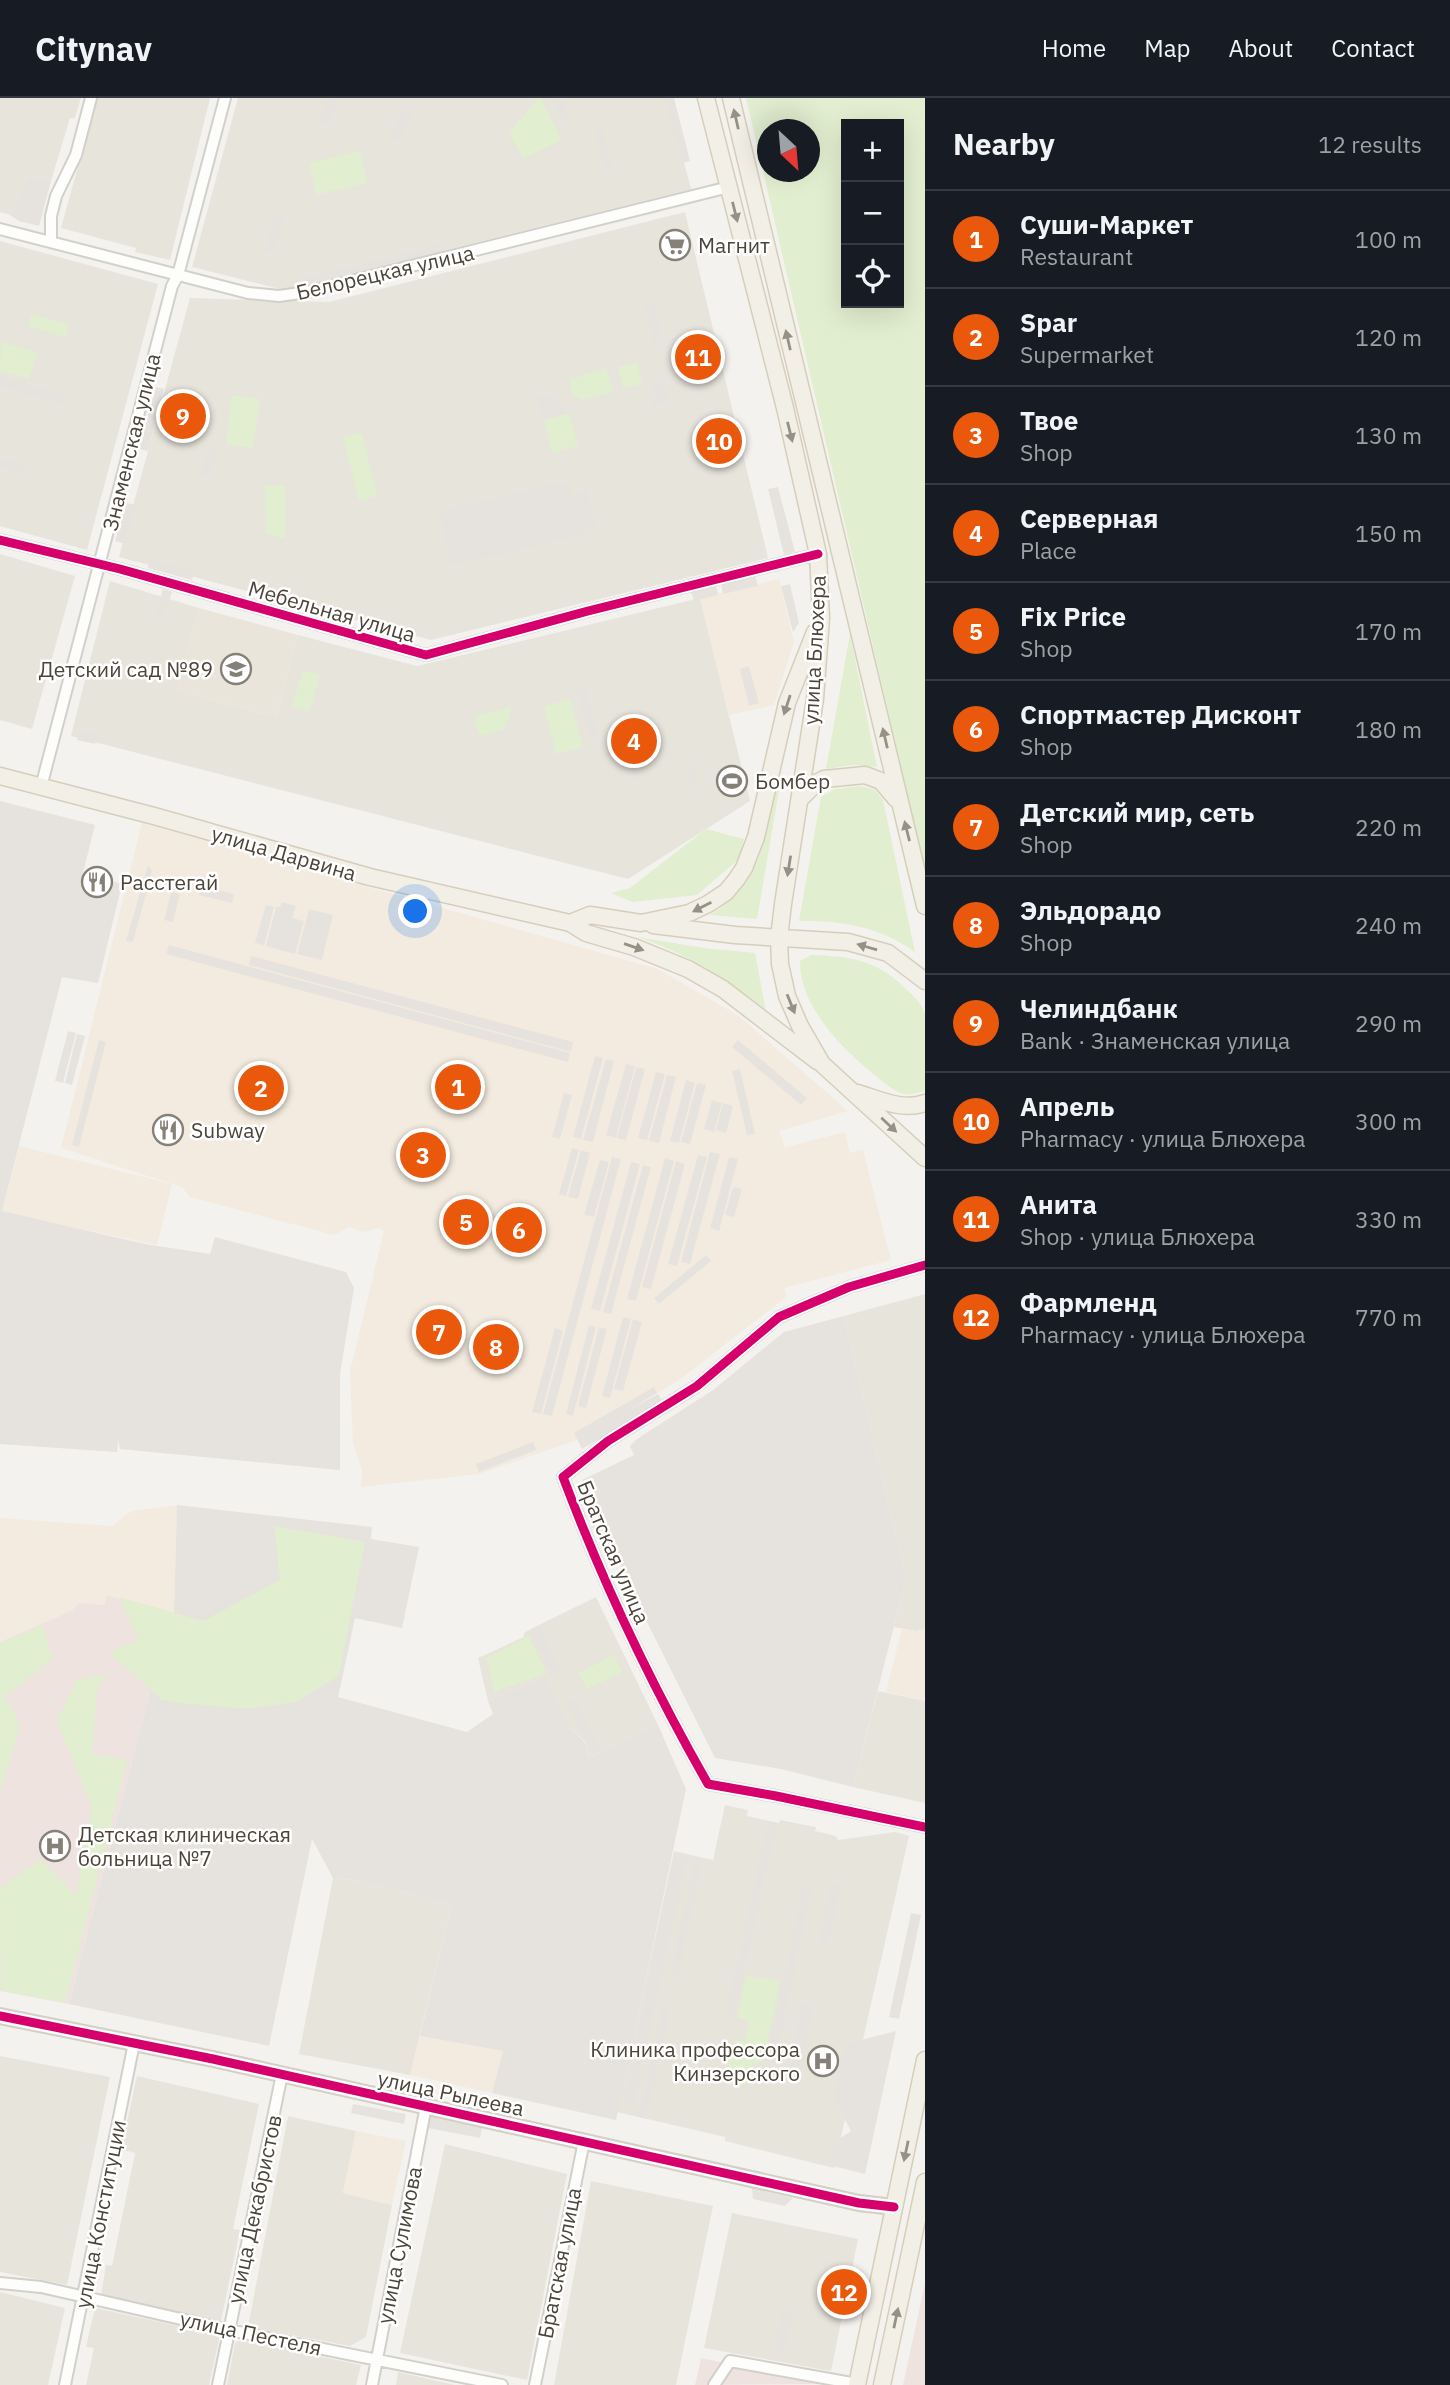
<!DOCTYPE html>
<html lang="en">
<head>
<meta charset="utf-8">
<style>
  body { margin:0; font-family:"IBM Plex Sans",sans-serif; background:#242831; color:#f1f3f6 }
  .controls { position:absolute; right:21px; top:21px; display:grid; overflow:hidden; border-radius:0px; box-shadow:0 7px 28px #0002 }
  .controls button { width:63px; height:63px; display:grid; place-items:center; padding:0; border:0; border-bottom:2px solid #363941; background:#171b24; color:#f1f3f6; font:35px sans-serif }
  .compass { position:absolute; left:757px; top:21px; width:63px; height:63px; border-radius:50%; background:#171b24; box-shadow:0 7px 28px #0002; rotate:154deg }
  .you { position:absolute; left:416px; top:814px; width:24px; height:24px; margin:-18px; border:5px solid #fff; border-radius:50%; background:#1a73e8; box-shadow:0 0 0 10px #1a73e833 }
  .badge { display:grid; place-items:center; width:46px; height:46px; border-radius:50%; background:#ea580c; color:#fff; font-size:23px; font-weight:700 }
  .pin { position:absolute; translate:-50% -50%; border:4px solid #fff; box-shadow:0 2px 7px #0006 }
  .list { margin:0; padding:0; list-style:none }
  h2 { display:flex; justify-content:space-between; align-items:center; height:91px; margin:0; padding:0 28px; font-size:30px }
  h2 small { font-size:23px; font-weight:400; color:#9ea1a6 }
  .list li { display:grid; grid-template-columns:46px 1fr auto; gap:21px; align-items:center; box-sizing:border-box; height:98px; padding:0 28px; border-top:2px solid #363941 }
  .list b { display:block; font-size:26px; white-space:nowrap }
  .list p { margin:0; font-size:23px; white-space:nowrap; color:#9ea1a6 }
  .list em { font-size:23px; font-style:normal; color:#9ea1a6 }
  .icon { flex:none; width:38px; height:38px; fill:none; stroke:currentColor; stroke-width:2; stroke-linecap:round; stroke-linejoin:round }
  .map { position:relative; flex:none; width:925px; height:2287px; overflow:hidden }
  header { display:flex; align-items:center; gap:42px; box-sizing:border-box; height:98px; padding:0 35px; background:#171b24; border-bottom:2px solid #363941 }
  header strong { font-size:33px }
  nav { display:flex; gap:38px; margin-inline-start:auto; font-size:24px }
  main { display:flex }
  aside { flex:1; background:#171b24 }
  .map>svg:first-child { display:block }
  .residential { fill:#e7e4dc }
  .commercial { fill:#f3ebdf }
  .industrial { fill:#e6e2de }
  .education { fill:#eae5da }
  .medical { fill:#eee3df }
  .green { fill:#e1eecf; fill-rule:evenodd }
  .parking { fill:#e6e3df }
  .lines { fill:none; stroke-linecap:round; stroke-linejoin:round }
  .street-casing { stroke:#d2d0cb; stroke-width:14 }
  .secondary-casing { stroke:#d3cfc5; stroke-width:18 }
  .primary-casing { stroke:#d6cebb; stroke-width:19 }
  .street { stroke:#fdfdfc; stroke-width:10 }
  .secondary { stroke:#f7f6f1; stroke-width:14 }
  .primary { stroke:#f2efe6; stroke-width:16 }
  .cycleway-casing { stroke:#fff; stroke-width:13 }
  .cycleway { stroke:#d6006c; stroke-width:9 }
  .oneway { fill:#969187 }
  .labels { text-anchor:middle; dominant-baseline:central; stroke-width:5; stroke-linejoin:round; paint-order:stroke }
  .poi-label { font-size:21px; fill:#4b4439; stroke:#fff; text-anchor:start }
  .street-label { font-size:21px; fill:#4b4439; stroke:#fff }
</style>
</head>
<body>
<header>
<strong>Citynav</strong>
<nav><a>Home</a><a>Map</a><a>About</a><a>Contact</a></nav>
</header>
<main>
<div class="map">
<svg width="925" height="2287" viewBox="0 0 925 2287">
  <rect width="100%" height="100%" fill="#f4f2ee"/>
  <!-- residential -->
  <path class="residential" d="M0,0H81L75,20H70L51,83L28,78L10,117L0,114Z
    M97,0H210L170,162L135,154L136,150L61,130Z
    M238,0H667L691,91L284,192L192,169Z
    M685,114L768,460L431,542L119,459L190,200L329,204Z
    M0,143L158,186L87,452L0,428Z
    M0,456L75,478L32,631L0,622Z
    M110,483L199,510L177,593L276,619L298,537L417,568L700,500L750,703L628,781L71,638Z
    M925,1196V1531L916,1533L894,1529L906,1481L844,1218Z
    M596,1499L658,1627L588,1660L586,1645L571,1631L547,1582L488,1603L478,1560L524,1539V1535L531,1531Z
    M878,1593L925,1603V1705L853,1689Z
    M725,1707L748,1712L747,1718L779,1725L780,1722L816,1729L815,1733L836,1738L838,1742L895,1734L909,1738L834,2070L725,2043V2039L617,2014L674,1753L713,1762Z
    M333,1780L362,1783L452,1806L410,1977L299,1956Z
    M0,1958L110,1979L67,2187L0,2174Z
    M137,1978L259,2006L233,2131L240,2132L221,2223L101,2197L106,2167L112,2168L135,2055L121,2051Z
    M288,2018L356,2033L343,2095L392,2107L366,2239L350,2248L248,2229Z
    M445,2046L567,2076L527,2282L400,2255Z
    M591,2083L713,2108L676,2287H554Z
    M732,2115L858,2141L831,2273L704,2250Z
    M0,2194L65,2210L48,2287H0Z
    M95,2210L220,2237L209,2287H86L94,2250L86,2249Z
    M241,2242L361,2267L356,2287H227L235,2245Z
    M398,2274L455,2287H396Z"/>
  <!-- commercial -->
  <path class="commercial" d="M779,481L794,544L774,607L729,617L700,500Z
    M142,725L658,871L739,918L848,1013L779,1033L786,1052V1049L845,1034L850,1055L863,1052L891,1162L784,1190L786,1199L678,1283L577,1342L479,1376L361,1389L362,1372L353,1346L350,1273L384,1133L379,1130L363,1134L349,1129L334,1137L190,1099L182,1089L61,1050Z
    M19,1048L172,1086L157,1147L2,1114Z
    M177,1407L174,1516L106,1497L105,1507L79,1505L71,1513L0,1544V1420L112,1428L131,1413Z
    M902,1531L916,1533L925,1531V1603L886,1594Z
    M420,1938L503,1953L492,1995L410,1977Z
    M356,2033L406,2043L392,2107L343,2095Z"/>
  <!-- industrial -->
  <path class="industrial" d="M28,78L51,83L39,128L19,123L10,117Z
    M566,384L577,409L584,436L457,466L451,465L441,420L443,412Z
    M0,703L95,727L82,779L86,780L87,777L122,786L98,885L62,879L2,1113L145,1146L210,1156L215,1139L346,1174L354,1190L340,1276V1372L120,1351L118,1341L117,1354L0,1346Z
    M844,1218L906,1481L853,1689L781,1671L715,1660L625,1480L615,1451L605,1454L600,1446L587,1418L594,1411L582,1382L634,1357L630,1348L637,1341L713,1292L784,1234Z
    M177,1407L372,1429L371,1441L419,1449L402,1530L355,1520L338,1599L467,1634L493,1616L488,1603L547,1581L571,1631L586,1646L588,1660L658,1627L686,1691L616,2022L492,1995L503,1953L420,1938L452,1806L362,1783L333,1780L312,1741L269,1948L69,1906L148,1602L174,1516Z"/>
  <!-- education -->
  <path class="education" d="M199,510L298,537L276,619L177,593Z"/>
  <!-- medical -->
  <path class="medical" d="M106,1497L174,1516L148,1602L69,1906L0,1893V1544L71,1513L79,1505L105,1507Z
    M925,2185V2287H903Z
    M701,2260L827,2286L695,2287Z"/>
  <!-- green -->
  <path class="green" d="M539,0H541L561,42L523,61L509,34Z
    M746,0H925V772ZM846,26H899V205H846ZM768,32H810V74H768Z
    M360,53L367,85L316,97L309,65Z
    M31,216L69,227L66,239L28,228Z
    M1,244L37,254L29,281L0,273Z
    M637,265L642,286L623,290L618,269Z
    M606,270L613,294L583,302L573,298L570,285L571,281Z
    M232,297L260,301L253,350L226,346Z
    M569,315L578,348L552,355L544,322Z
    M362,335L377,398L359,403L343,339Z
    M265,387L285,388V441L266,435Z
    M850,536L877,669L852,667L826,671Z
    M303,572L320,577L309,614L292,608Z
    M570,601L583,649L556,656L544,608Z
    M512,609L504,632L480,638L474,619Z
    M778,680L781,681L757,821L710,817C745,797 762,762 769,722C772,709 772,692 778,680Z
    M861,688L875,692L883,702L915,854C881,829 841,822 799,823L821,699L835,691Z
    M706,731L744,741L739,761L697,797L632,804L611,795L630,790Z
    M637,839L704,850L755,855L766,914C723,878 690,857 637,839Z
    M811,857C852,858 880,863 909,894C915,899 923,908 925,916C925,933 925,972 925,992C914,997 905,998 894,992C856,964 799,915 800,863Z
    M274,1428L365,1444L339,1578L296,1604L248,1611L189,1606L162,1602L109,1554L139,1542L119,1499L203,1523L280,1482Z
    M43,1527L53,1560L4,1600L13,1611L19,1630L0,1694V1545Z
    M529,1538L547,1575L495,1594L486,1560Z
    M614,1557L622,1574L587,1591L578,1575Z
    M106,1576L97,1591L92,1656L127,1662L65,1905L1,1892L0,1791L40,1761L76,1797L92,1709L57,1622L78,1581Z
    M746,1877L780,1884L764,1962L749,1970L746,1988L725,1984L734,1941L745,1944L749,1923L737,1920Z"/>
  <!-- parking -->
  <path class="parking" d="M327,0H338L329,29L319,26Z
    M551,0H561L572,25L564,29Z
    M665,0H674L690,63L682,65Z
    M406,9L414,13L398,43L390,39Z
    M603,31L613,72L605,74L595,33Z
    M276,115L285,118L274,154L265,152Z
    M443,146L445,154L304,189L302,181Z
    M654,205L663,244L654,246L645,207Z
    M0,279L66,297L63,306L0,289Z
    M663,283L668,305L652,309L650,299L655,297L653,286Z
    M156,289L164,291L148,353L139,351Z
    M550,296L569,315L542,322L537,299Z
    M208,349L217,351L210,380L200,378Z
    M0,361L27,368L25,376L0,370Z
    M778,389L795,454L784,457L768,391Z
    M587,391L597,430L584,428L575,397Z
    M127,405L136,407L125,446L115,443Z
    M150,461L194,473L192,482L148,470Z
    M755,478L758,488L723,496L721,486Z
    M790,486L799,525L793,534L781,488Z
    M716,487L718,497L694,503L691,493Z
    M163,491L172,494L164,518L155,515Z
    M749,568L759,605L749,608L740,571Z
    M585,588L599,640L590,642L576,591Z
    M79,632L97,636L95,646L77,642Z
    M693,663L699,690L692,692L685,664Z
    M148,767L152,773L133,844L126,843Z
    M201,788L234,796L232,805L199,797Z
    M171,794L180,796L173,824L164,822Z
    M282,804L296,808L292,820L304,823L295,856L266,848L276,809H280Z
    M266,807L274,809L264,847L255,845Z
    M309,811L333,817L322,862L297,856Z
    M169,847L570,955L568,964L166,856Z
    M251,858L573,944L571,954L249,867Z
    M68,933L76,935L63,985L55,983Z
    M77,936L85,938L72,987L65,985Z
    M99,942L106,944L79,1049L72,1047Z
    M738,942L807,1000L801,1007L732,949Z
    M595,958L603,960L581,1041L573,1039Z
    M606,961L614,963L593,1044L583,1042Z
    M626,966L635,968L616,1040L606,1037Z
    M636,969L645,971L626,1042L617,1040Z
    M740,971L755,1036L747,1037L732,973Z
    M656,974L665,976L647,1042L638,1040Z
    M667,977L676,979L659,1045L649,1043Z
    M686,982L695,985L679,1045L670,1043Z
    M697,985L706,987L690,1046L681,1044Z
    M564,995L572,997L560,1041L552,1039Z
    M712,1002L722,1005L714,1034L704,1031Z
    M723,1005L733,1008L726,1035L716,1032Z
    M572,1050L579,1052L566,1098L559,1096Z
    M581,1052L590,1055L578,1101L568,1099Z
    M710,1054L720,1056L690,1166L681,1164Z
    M698,1057L707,1059L677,1168L668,1166Z
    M612,1059L621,1061L552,1318L543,1316Z
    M729,1059L738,1061L719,1133L710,1130Z
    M665,1060L674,1063L636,1203L627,1201Z
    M600,1062L609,1064L594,1119L584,1117Z
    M676,1063L685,1066L651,1191L642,1189Z
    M631,1064L640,1066L600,1213L591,1211Z
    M643,1067L651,1069L611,1216L603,1214Z
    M733,1089L742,1091L734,1119L725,1117Z
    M706,1157L711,1163L659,1206L654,1200Z
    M623,1219L631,1221L610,1300L602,1298Z
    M633,1221L642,1224L623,1293L614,1291Z
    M589,1227L596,1229L573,1318L566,1316Z
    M599,1229L607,1231L586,1310L578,1308Z
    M555,1230L563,1233L541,1316L532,1314Z
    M654,1289L657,1295L629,1312L658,1296L663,1305L582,1351L574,1335Z
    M533,1344L536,1352L479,1374L476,1366Z
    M540,1528L561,1572L552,1576L531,1533Z
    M575,1601L601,1652L593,1656L567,1605Z
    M768,1724L777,1725L735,1917L726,1915Z
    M675,1757L687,1759L634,2006L623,2004Z
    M695,1759L703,1761L678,1879L670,1877Z
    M831,1786L841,1788L828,1847L818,1845Z
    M803,1789L811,1791L775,1965L767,1963Z
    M911,1815L921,1817L899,1921L889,1919Z
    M803,1905L814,1907L801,1969L790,1967Z
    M662,1910L670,1912L647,2021L639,2019Z
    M896,1933L865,2076L829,2067L835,2044L851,2033L833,2000L845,1946Z
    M353,2006L406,2016L404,2026L351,2015Z
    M431,2018L482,2029L480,2040L428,2030Z
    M752,2090L793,2100L785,2108L753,2101Z
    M782,2214L793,2217L784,2255L773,2253Z"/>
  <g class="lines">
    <!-- street casing -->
    <g class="street-casing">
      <path id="street" d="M0,131L248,195L279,198L307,194L729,89
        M51,144V118L56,98L76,57L91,0
        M0,442L120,471L426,557L588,513L818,456
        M41,689L172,188L178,177L225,0
        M925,1167L849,1189L779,1219L697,1288L608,1343L563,1379C603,1485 652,1588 708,1686L776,1698L925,1729
        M0,2185L41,2189L229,2232L502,2287
        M65,2287L134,1945
        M218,2287L282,1976
        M372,2287L426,2008
        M535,2287L584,2043
        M714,2287L730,2263L857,2286"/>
    </g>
    <!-- secondary casing -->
    <g class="secondary-casing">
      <path id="secondary" d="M0,1918L213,1961L859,2105L894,2109"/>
    </g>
    <!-- primary casing -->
    <g class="primary-casing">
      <path id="primary" d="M706,0L785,310L818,456L821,520L815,601L783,806L779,840L780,866L787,898L800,928L822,966L925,1060
        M731,0L925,808
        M0,678L154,718L370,779L570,825L586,835L634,849L688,871L723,891L817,963
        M800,701L816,685L824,681L865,677L881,683L896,701
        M570,825L590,817L641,825L689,815L708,806L726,794L736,782L744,770L756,739L787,605L815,534
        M653,827L735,837L848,844L888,855L925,883
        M858,995C880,1002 903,1013 925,1005
        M857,2287L925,1962
        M882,2287L925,2084"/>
    </g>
    <!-- street -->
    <use href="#street" class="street"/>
    <!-- secondary -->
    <use href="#secondary" class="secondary"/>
    <!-- primary -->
    <use href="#primary" class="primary"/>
    <!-- cycleway casing -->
    <g class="cycleway-casing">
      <path id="cycleway" d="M0,442L120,471L426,557L588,513L818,456
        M925,1167L849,1189L779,1219L697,1288L608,1343L563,1379C603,1485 652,1588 708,1686L776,1698L925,1729
        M0,1918L213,1961L859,2105L894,2109"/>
    </g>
    <!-- cycleway -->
    <use href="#cycleway" class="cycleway"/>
  </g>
  <!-- one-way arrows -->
  <defs><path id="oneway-solid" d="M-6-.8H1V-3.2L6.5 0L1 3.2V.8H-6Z" transform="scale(1.75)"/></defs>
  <g class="oneway">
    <use href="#oneway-solid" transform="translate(736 21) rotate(-103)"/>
    <use href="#oneway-solid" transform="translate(735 114) rotate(76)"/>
    <use href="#oneway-solid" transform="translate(788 242) rotate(-103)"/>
    <use href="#oneway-solid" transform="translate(790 334) rotate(76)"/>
    <use href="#oneway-solid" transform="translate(787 607) rotate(108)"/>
    <use href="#oneway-solid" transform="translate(885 640) rotate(-103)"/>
    <use href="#oneway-solid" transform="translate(907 733) rotate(-104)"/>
    <use href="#oneway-solid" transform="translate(789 768) rotate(99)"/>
    <use href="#oneway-solid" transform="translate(702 809) rotate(153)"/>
    <use href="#oneway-solid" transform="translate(634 849) rotate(19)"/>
    <use href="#oneway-solid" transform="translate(867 849) rotate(-164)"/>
    <use href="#oneway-solid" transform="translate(791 906) rotate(68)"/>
    <use href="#oneway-solid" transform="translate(889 1027) rotate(43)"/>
    <use href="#oneway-solid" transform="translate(906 2053) rotate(102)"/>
    <use href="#oneway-solid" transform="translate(896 2220) rotate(-78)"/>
  </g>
  <!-- icons -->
  <defs>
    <g id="supermarket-ring" transform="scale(1.575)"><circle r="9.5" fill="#fff" stroke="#868178" stroke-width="1.5"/><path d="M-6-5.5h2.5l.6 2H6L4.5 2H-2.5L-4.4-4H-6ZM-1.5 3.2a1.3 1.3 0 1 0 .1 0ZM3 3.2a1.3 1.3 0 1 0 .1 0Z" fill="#868178"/></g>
    <g id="school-ring" transform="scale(1.575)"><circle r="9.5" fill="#fff" stroke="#868178" stroke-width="1.5"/><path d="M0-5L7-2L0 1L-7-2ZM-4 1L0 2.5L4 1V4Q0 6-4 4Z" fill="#868178"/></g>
    <g id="stadium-ring" transform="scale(1.575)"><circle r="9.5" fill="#fff" stroke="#868178" stroke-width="1.5"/><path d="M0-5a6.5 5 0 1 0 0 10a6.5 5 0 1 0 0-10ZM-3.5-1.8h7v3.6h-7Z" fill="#868178"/></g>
    <g id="restaurant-ring" transform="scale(1.575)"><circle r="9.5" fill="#fff" stroke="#868178" stroke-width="1.5"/><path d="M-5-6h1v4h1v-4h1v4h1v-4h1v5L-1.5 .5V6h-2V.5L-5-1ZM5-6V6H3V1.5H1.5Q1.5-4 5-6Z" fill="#868178"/></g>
    <g id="hospital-ring" transform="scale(1.575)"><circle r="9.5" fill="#fff" stroke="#868178" stroke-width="1.5"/><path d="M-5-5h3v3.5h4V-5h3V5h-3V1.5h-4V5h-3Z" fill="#868178"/></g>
  </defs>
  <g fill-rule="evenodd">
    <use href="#supermarket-ring" x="675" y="147"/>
    <use href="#school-ring" x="236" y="571"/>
    <use href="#stadium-ring" x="732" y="683"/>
    <use href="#restaurant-ring" x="97" y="784"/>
    <use href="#restaurant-ring" x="168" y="1032"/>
    <use href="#hospital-ring" x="55" y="1748"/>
    <use href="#hospital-ring" x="823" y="1963"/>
  </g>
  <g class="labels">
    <!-- poi labels -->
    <g class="poi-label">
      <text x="698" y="147">Магнит</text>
      <text x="213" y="571" text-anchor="end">Детский сад №89</text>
      <text x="755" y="683">Бомбер</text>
      <text x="120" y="784">Расстегай</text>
      <text x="191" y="1032">Subway</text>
      <text x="78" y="1736">Детская клиническая<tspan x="78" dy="24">больница №7</tspan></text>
      <text x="800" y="1951" text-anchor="end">Клиника профессора<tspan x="800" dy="24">Кинзерского</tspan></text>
    </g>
    <!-- street labels -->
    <g class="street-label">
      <text transform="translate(385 174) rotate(-13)">Белорецкая улица</text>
      <text transform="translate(131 344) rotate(-76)">Знаменская улица</text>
      <text transform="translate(332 513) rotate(16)">Мебельная улица</text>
      <text transform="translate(814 552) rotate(-87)">улица Блюхера</text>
      <text transform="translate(284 755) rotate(16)">улица Дарвина</text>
      <text transform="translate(614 1454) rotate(67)">Братская улица</text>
      <text transform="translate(451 1995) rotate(12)">улица Рылеева</text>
      <text transform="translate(254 2111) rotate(-78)">улица Декабристов</text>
      <text transform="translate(100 2116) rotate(-79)">улица Конституции</text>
      <text transform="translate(399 2147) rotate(-79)">улица Сулимова</text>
      <text transform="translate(559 2165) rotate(-79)">Братская улица</text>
      <text transform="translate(251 2235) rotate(12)">улица Пестеля</text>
    </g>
  </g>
</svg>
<div class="controls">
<button>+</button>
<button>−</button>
<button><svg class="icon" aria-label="locate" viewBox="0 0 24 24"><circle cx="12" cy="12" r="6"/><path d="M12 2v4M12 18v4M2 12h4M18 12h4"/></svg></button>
</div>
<svg class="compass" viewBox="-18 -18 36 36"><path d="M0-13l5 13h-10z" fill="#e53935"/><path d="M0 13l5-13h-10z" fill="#9ea1a6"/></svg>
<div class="you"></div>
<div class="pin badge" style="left:458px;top:989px">1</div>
<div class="pin badge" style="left:261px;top:990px">2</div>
<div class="pin badge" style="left:423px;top:1057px">3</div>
<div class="pin badge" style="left:634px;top:643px">4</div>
<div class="pin badge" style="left:466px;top:1124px">5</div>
<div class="pin badge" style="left:519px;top:1132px">6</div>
<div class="pin badge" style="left:439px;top:1234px">7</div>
<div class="pin badge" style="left:496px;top:1249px">8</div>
<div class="pin badge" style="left:183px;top:318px">9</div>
<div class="pin badge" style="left:719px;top:343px">10</div>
<div class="pin badge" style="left:698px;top:259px">11</div>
<div class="pin badge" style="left:844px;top:2194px">12</div>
</div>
<aside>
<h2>Nearby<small>12 results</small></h2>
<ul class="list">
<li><span class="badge">1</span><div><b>Суши-Маркет</b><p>Restaurant</p></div><em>100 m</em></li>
<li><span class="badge">2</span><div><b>Spar</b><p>Supermarket</p></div><em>120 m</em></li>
<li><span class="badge">3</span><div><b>Твое</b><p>Shop</p></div><em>130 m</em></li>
<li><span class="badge">4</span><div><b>Серверная</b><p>Place</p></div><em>150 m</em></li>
<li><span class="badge">5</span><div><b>Fix Price</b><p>Shop</p></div><em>170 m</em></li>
<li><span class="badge">6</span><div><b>Спортмастер Дисконт</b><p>Shop</p></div><em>180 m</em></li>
<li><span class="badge">7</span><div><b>Детский мир, сеть</b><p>Shop</p></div><em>220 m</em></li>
<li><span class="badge">8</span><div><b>Эльдорадо</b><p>Shop</p></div><em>240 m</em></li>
<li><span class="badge">9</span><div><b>Челиндбанк</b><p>Bank · Знаменская улица</p></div><em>290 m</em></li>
<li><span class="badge">10</span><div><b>Апрель</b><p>Pharmacy · улица Блюхера</p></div><em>300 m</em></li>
<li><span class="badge">11</span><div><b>Анита</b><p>Shop · улица Блюхера</p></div><em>330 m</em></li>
<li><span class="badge">12</span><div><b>Фармленд</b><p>Pharmacy · улица Блюхера</p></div><em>770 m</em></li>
</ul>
</aside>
</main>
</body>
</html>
